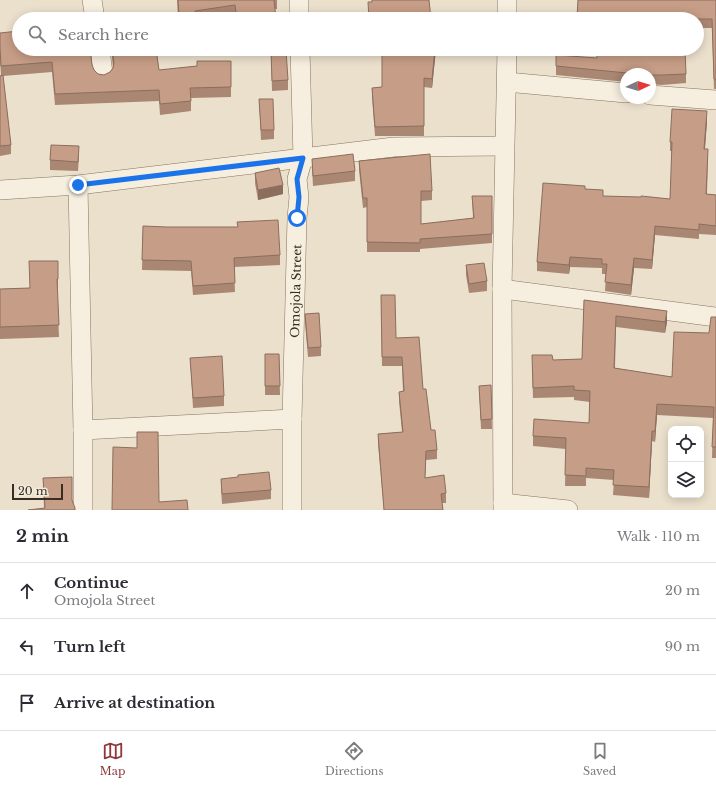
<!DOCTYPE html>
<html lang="en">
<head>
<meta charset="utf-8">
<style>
  body { margin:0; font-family:"Libre Baskerville",serif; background:#f7f7f7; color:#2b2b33 }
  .controls { position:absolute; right:12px; bottom:12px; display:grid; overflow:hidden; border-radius:8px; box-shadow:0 2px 10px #0003 }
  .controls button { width:36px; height:36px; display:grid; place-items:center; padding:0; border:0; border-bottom:1px solid #e1e1e2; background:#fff; color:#2b2b33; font:20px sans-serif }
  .compass { position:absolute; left:620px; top:68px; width:36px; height:36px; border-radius:50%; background:#fff; box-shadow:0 2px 10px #0003; rotate:86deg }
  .scale { position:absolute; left:12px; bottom:10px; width:51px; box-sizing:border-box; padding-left:4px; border:2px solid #392d23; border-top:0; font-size:11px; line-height:14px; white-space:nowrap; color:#392d23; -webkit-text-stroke:3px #f3ebdb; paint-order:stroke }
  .stop { position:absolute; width:12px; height:12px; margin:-9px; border:3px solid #1a73e8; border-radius:50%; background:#fff }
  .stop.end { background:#1a73e8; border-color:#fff; box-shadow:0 1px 4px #0008 }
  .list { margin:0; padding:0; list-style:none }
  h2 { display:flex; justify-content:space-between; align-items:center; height:52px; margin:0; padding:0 16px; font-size:17px }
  h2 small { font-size:13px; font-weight:400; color:#7c7c81 }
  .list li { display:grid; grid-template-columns:26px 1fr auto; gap:12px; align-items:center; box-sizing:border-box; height:56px; padding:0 16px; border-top:1px solid #e1e1e2 }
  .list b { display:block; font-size:15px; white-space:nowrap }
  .list p { margin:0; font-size:13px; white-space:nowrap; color:#7c7c81 }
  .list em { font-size:13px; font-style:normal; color:#7c7c81 }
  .icon { flex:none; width:22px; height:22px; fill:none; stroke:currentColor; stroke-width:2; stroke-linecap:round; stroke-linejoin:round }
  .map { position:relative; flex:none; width:716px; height:510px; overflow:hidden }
  .search { position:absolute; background:#fff; box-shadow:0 2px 10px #0003; left:12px; right:12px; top:12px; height:44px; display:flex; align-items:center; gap:10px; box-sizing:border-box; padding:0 14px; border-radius:22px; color:#7c7c81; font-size:15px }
  .sheet { height:220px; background:#fff }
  nav { display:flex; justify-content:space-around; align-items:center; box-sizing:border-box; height:56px; border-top:1px solid #e1e1e2; background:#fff; font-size:11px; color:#7c7c81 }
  nav a { display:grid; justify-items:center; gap:2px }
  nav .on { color:#90373c }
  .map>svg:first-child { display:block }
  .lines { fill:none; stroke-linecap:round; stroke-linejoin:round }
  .minor-casing { stroke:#877361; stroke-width:20 }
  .minor { stroke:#f6eedf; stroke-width:19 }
  .wall { fill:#aa8773 }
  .shaded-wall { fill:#8b6e5e }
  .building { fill:#c69d86; stroke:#8b6e5e }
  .route { stroke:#1a73e8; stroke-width:5 }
  .labels { text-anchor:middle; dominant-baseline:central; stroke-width:3; stroke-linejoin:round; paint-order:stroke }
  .street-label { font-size:12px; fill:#392d23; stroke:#f3ebdb }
</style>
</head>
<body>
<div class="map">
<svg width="716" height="510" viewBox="0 0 716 510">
  <rect width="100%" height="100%" fill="#ebe0cc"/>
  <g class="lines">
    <!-- minor casing -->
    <g class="minor-casing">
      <g id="minor">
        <path d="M92,0L95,19"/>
        <path d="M299,0V19"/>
        <path d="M507,0V19"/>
        <path d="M100,49L103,74"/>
        <path d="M507,82L626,93"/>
        <path d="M650,95L716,100"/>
        <path d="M78,185L83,430V510"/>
        <path d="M0,190L78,185L394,147L504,146"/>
        <path d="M502,289L716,317"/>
        <path d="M83,430L292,419"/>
        <path d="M503,503L568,510"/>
        <path id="s1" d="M292,510V419L297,218L299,197L297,179L303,158L300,49"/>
        <path d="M503,510L502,289L507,49"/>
      </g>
    </g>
    <!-- minor -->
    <use href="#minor" class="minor"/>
  </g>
  <!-- wall -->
  <path class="wall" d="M177,0H277V9H275L276,19H235V15L212,19H178Z
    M578,0H716V89H714L712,28H697V19H577Z
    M0,33L92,65L94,70L98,74L104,75L110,72L113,68L111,49H156L159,70L197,66L231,61V97L191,98V111L160,115L159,101L55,105L52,72L3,76L11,145V154L0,156V76H1L0,59Z
    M436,49L432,88L424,87V136H375L372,97V88L382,87Z
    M271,51L288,80V90L272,91Z
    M597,58L686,74V83L662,85L650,84V74H626V82L556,75V66Z
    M259,99L274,130V139L261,140Z
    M707,121L705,149L708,159L707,194L716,195V235L699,234V239L655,235L652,269L634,268L631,295L605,291L606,274H602V268L570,267L569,274L537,271V262L585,189L603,196L670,199L672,151H670V142Z
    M79,156L78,171L50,170V160Z
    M312,159L355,171V181L313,186L312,168Z
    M359,161L432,191V200L421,201V224L473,218L472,196H492V243L420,249V252H367V207L363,208L359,170Z
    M255,173L283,194L258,200L255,183Z
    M143,226L280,255V265L234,267L235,292L193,295L191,271L142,270Z
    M58,261V291H57L59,337L0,339V289L29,288Z
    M466,265L487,281V291L469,293L466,275Z
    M381,295L396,338L423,389L431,430L437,450V459L426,460L425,478L446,493V503H442L443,510H384L378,444V434L402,432L399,401V392L403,391L402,366H382Z
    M584,300L667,322L665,333L616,327L615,368L672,377L709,333L716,317V458H712L713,418L657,415L655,442L652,441L649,498L613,495L614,480L586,478V486H565L566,449L533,446V436L589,423L590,402L574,400V397L533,398L532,366L553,360L582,359Z
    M305,314L321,347V356L308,357L305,323Z
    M265,354H279L280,395H265Z
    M190,358L224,396V406L193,408Z
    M491,385L492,429H481L479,386Z
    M43,478L72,500L44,508Z
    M221,479L271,490V499L222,504L221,488Z"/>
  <!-- shaded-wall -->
  <path class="shaded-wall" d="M435,49H436L432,88V79Z
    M707,111V121L704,159V149Z
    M283,185V194L258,200V190Z
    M655,226V235L652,269V260Z
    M570,257V267L569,274V265Z
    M634,258V268L631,295V285Z
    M667,311V322L665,333V322Z
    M657,404V415L655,442V431Z
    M652,431V441L649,498V487Z"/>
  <!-- building -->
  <path class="building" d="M178,0H274L276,19H237L235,5L195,11V14L179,15Z
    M372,0H429L431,19H369L368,2H372Z
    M578,0H716V80L714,79L712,19H599V18L577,17Z
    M19,31V49H90L92,65L94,70L98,74L104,75L110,72L113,68L114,63L112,49H156L159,70L197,66V61H231V87L190,88L191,101L160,104L159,90L55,94L52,62L1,66L0,48V33Z
    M382,49H435L432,79L424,78V126L375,127L372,88L382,87Z
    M597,49H685L686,74L662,75H650V74H630L627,73L556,66V55L597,58Z
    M286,50L288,80L272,81L271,51Z
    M3,75L11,145L0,146V76Z
    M259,99H273L274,130H261Z
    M672,109L707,111L704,149H708L706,194L716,195V226L699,224V230L655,226L652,260L634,258L631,285L605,282L607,264H602V259L570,257L569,265L537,262L543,183L585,186V189L603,190V196L641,197V196L670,199L672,142H670Z
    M51,145L79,146L78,162L50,160Z
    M353,154L355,171L313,176L312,159Z
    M430,154L432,191H421V224L474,218L472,196H492V234L420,239V243L367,242V198H363L359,161Z
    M279,168L283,185L258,190L255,173Z
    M278,220L280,255L234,258L235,283L193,286L191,261L142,260L143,226L167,227H238L237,222Z
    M29,261H58V279H57L59,325L0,327V289L30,288Z
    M484,263L487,281L469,284L466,265Z
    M381,295H395L396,338L419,337L423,389H426L431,430H435L437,450L426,451L425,478L444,475L446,493L441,494L443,510H384L378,434L403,432L399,392L404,391L402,357H382Z
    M584,300L667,311L665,322L616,316L614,368L672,377L674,332L709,333L711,317H716V447H712L714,407L657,404L655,431H652L649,487L613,485L614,470L586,468V476L565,475L566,438L533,436L534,419L589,423L590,391L574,390V386L533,388L532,355H552L553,360L582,359Z
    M319,313L321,347L308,348L305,314Z
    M265,354H279L280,386H265Z
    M222,356L224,396L193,398L190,358Z
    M491,385L492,419L481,420L479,386Z
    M137,432H158L159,502L187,500L188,510H112L113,447L137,448Z
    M269,472L271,490L222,494L221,479L238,477V475Z
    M72,477V500L75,508V510H28L45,508L43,478Z"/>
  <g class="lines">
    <!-- route -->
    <path class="route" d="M78,185L303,158L297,179L299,197L297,218"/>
  </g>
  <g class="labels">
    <!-- street labels -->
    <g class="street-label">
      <text stroke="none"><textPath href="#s1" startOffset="219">Omojola Street</textPath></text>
    </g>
  </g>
</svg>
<div class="controls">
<button><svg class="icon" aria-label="locate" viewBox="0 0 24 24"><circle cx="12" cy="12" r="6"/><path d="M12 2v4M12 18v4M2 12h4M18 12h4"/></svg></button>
<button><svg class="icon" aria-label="layers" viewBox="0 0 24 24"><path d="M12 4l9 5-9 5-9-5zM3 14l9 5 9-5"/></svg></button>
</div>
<svg class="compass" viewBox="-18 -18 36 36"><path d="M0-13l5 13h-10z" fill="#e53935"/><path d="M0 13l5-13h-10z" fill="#7c7c81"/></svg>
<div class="scale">20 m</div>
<div class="stop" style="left:297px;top:218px"></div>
<div class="stop end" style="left:78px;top:185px"></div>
<div class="search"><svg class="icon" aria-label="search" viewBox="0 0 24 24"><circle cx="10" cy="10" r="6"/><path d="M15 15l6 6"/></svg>Search here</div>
</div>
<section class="sheet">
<h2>2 min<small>Walk · 110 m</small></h2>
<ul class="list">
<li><svg class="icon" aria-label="ahead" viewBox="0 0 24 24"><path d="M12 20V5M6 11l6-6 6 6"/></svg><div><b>Continue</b><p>Omojola Street</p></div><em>20 m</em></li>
<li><svg class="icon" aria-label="left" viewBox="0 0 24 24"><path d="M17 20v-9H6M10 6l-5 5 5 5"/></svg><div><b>Turn left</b></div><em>90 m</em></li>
<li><svg class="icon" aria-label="arrive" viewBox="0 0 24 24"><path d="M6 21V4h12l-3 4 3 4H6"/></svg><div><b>Arrive at destination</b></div></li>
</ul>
</section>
<nav>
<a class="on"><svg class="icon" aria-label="map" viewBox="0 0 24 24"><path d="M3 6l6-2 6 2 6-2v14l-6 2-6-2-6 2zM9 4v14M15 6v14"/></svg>Map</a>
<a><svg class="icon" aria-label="directions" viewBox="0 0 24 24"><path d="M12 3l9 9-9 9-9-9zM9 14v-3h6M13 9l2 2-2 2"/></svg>Directions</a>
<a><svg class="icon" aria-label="saved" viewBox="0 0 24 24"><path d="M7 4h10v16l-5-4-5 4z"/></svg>Saved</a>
</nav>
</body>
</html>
